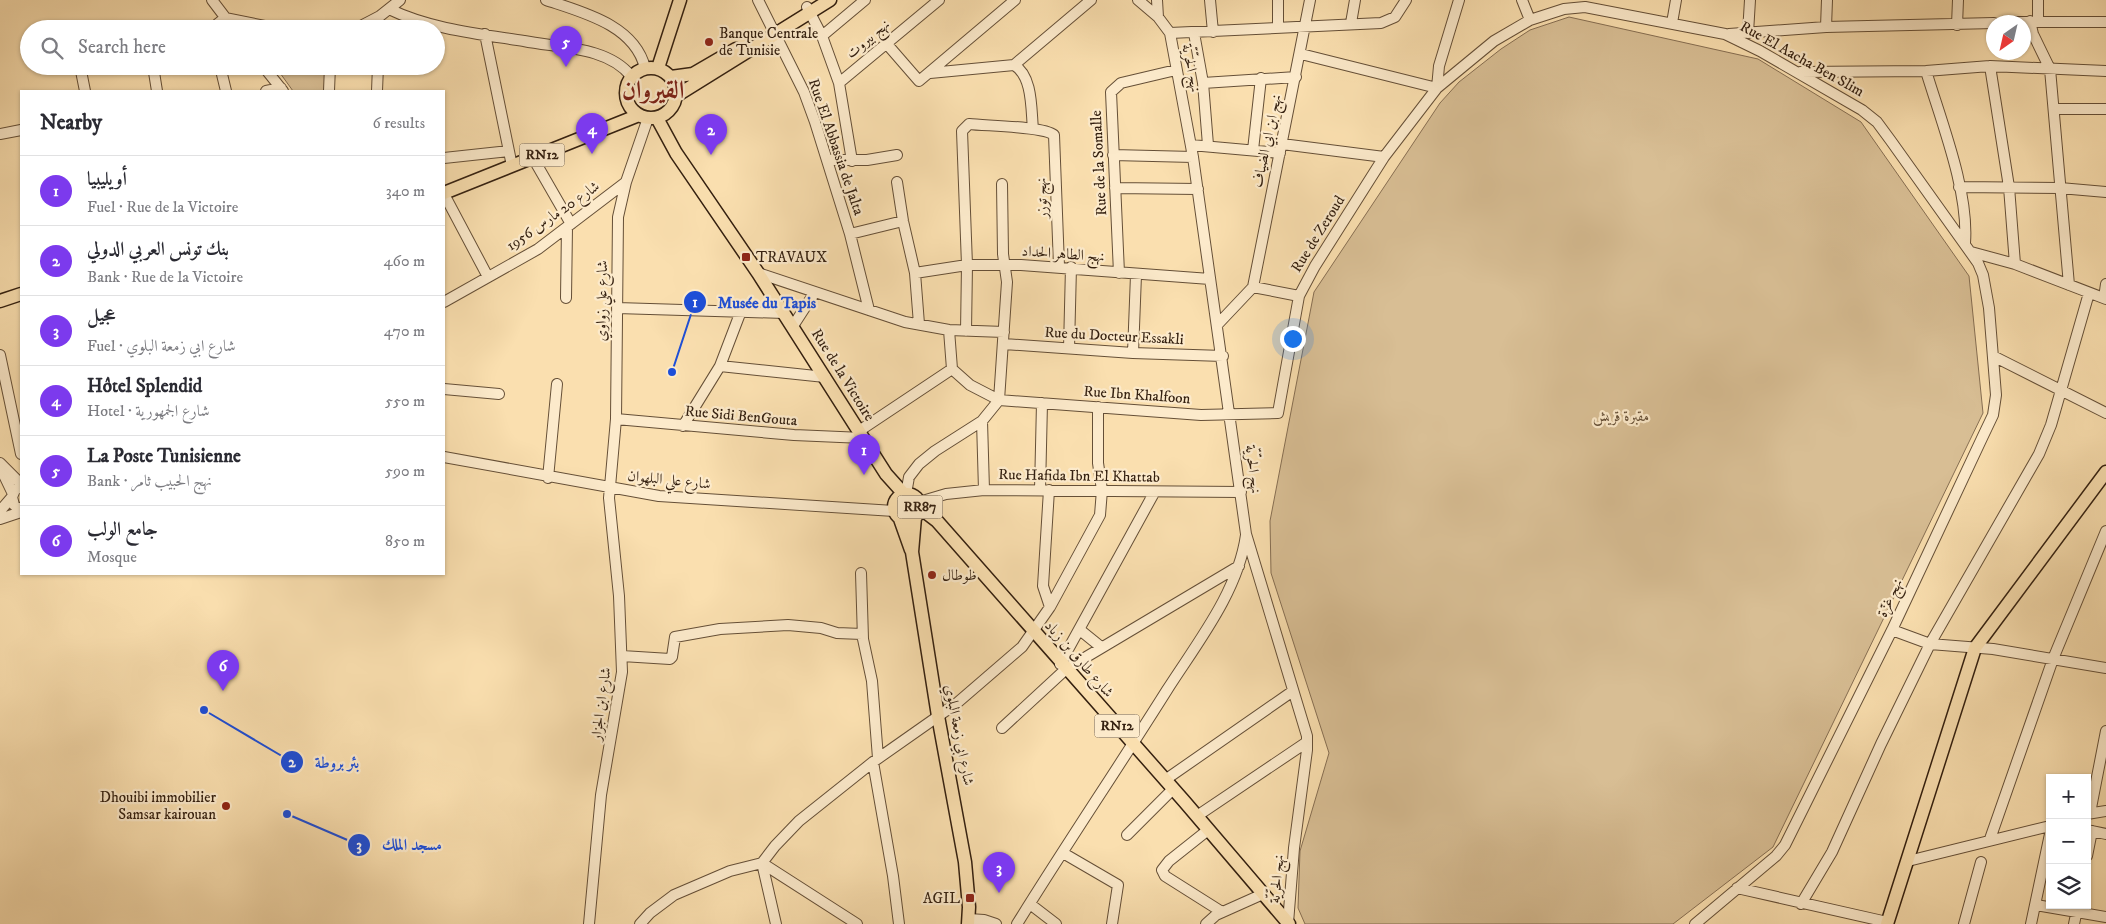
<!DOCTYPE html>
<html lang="en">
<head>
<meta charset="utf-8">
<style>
  body { margin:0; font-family:"IM FELL DW Pica",Amiri,serif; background:#f2f2f3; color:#2b2b33 }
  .controls { position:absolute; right:15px; bottom:15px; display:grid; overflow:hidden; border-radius:0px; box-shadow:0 1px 4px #0004 }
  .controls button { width:45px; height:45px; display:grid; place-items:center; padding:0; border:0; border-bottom:1px solid #e1e1e2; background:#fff; color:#2b2b33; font:25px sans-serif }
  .compass { position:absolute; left:1986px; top:15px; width:45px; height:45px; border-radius:50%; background:#fff; box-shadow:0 1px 4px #0004; rotate:214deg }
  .you { position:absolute; left:1292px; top:338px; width:18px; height:18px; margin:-12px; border:4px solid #fff; border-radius:50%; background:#1a73e8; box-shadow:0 0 0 8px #1a73e833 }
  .badge { display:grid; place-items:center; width:32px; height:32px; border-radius:50%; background:#7c3aed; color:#fff; font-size:16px; font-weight:700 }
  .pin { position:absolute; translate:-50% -41px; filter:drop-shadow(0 1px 2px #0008) }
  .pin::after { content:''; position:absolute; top:26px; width:18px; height:15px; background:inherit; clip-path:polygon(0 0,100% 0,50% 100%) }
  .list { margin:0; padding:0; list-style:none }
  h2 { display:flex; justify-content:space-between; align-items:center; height:65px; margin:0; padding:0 20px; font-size:21px }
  h2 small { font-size:16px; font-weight:400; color:#7c7c81 }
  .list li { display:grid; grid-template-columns:32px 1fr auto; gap:15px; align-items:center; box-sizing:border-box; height:70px; padding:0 20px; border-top:1px solid #e1e1e2 }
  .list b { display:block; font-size:19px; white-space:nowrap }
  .list p { margin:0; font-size:16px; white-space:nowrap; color:#7c7c81 }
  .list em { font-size:16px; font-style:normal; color:#7c7c81 }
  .icon { flex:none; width:28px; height:28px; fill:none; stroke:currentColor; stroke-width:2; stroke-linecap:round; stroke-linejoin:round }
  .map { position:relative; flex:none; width:2106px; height:924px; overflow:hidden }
  .search { position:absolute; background:#fff; box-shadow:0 1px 4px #0004; left:20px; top:20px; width:425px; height:55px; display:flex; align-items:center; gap:12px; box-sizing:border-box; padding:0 18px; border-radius:28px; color:#7c7c81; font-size:19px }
  .panel { position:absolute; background:#fff; box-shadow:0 1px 4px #0004; left:20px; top:90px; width:425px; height:485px; border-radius:0px }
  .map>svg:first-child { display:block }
  .green { fill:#d8be94; stroke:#866e52 }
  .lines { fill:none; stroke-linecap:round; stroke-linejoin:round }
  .minor-casing { stroke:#654f37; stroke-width:12 }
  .major-casing { stroke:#331f0f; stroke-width:15 }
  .minor { stroke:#fceacb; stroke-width:10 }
  .major { stroke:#fadfaf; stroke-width:12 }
  .poi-dot { fill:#8f2418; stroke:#fceacb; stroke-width:2 }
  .labels { text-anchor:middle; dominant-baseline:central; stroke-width:4.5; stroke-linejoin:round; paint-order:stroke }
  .shield { fill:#fceacb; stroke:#6f5c47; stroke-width:1 }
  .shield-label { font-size:14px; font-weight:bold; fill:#331f0f }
  .poi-label { font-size:15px; fill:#331f0f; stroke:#fceacb; text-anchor:start }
  .street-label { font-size:15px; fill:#331f0f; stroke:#fceacb }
  .park-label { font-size:15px; font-style:italic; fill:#654f37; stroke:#fceacb }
  .town-label { font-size:25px; font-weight:bold; fill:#7a1f14; stroke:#fceacb }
  .leader { fill:none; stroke:#1d4ed8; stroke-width:2 }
  .callout-dot { fill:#1d4ed8; stroke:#fceacb; stroke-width:2 }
  .mark-label { font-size:15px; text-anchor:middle; font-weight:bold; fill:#fff }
  .callout-label { font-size:16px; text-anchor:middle; font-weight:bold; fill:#1d4ed8; stroke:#fceacb; stroke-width:4.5; stroke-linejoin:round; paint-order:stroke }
</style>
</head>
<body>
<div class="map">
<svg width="2106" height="924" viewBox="0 0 2106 924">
  <rect width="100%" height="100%" fill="#fadfaf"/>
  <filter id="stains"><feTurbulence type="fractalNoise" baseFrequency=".004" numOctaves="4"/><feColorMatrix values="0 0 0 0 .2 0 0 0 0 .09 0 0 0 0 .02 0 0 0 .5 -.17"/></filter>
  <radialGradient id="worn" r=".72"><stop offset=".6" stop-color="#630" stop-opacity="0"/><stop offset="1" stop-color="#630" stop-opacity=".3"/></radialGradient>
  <!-- green -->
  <path class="green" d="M1569,17L1758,59L1861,122L1969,276L1983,413L1773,847L1673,924H1305L1298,908L1300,851L1329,753L1271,573L1270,521L1314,292L1440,103L1459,82L1501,49L1530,30Z
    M275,66H332L330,91H293Z"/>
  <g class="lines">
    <!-- minor casing -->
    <g class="minor-casing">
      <path id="minor" d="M212,0L234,29
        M546,0C582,12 635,25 645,68
        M758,0L804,92L815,122L850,234L869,310
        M1138,0L1158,17L1170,33L1193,157L1246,534L1307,736V750L1294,848L1288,923
        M1157,0L1158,17
        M1210,0L1213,32
        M1278,0V26
        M1522,0L1530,20
        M2038,0V21
        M807,7L822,36L839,83L852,161
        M389,9C430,29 479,34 524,41C558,48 607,46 631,76
        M225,18L280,29
        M2030,21L2033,34L2050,69L2069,285
        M2005,22H2106
        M1351,23L1355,0
        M1672,23L1676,0
        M1957,25L1958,0
        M1826,27L1827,0
        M211,29L225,18
        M355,29L380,16L400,0
        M1170,33L1381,23L1395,17L1406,0
        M1194,33L1203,83L1208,145
        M1748,33L1750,0
        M485,34L512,166
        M1729,34L1826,27L1994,23
        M822,36L865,0
        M886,43L919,81L1015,0
        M1301,54L1437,88
        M1014,65L1091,0
        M80,66L85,91
        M153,66L157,91
        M220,66L226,91
        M263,66L283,91
        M1990,66L2009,187L2015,264
        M1926,71C1941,121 1969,191 1965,243
        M1800,72L1926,71L1990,66L2106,71
        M930,73L1014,65C1033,76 1031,110 1033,129
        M839,83L939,0
        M1203,83L1296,77
        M1437,88L1439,66L1459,0
        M266,91L281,88
        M329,91L330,66
        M377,91L378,66
        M2054,109H2106
        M0,134L21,130
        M1282,144L1384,157
        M1191,145L1280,153
        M1253,150L1261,78
        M1113,155L1193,157
        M444,158L509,151
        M533,158L571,224
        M828,160H867L897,155
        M897,182L903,221L915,273L919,324
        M1959,187L2060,188L2106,192
        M1115,188L1198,189
        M444,194L488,277
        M850,234L903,221
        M1971,252L2015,264L2106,299
        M758,273L905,322L949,330L1004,332
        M915,273L967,265H1021L1210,279
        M1119,273L1111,92L1121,83L1176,70
        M1253,287L1310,0
        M566,298L567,227
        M2104,298L2106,284
        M444,302L538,249L626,182
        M617,308L784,313
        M1218,324L1253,287L1299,296
        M793,326L815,292
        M966,331L967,265L962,131L969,124C986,126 1043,126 1054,135L1059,266
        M1004,344L1133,353L1223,356
        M1069,348L1071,267
        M1133,353L1136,275
        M0,355L21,454
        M1993,356L2106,413
        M720,366L825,377
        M952,369L970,385L999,400L1201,415L1278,413L1299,296L1315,266L1384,157L1437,88L1494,41L1530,20L1564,9L1585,7L1725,34L1760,51L1862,110L1877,122L1891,141L1978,263L1983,275L1989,308L1996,395L1993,415L1983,436L1892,630L1785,845L1776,856L1695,924
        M444,389L499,394
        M616,419L794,435L863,438
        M982,421L984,490
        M683,426L720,366L741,311
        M859,431L952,369L949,330
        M444,457L659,496L894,511
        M0,463L21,484
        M0,467L13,494
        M548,478L557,384
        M21,487L15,490L12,497L14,505L21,510
        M1040,490L1042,403
        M1049,490L1043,586L1050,607
        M906,494L909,477L919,464L935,451L982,421L999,400L1007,282L1003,254L1002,184
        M919,502L946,494L984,490L1241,492
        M0,511L12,497
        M0,519L21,512
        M861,573L863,639L872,681L878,758
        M1080,630L1101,647
        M1892,630L1930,644L2039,454L2051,425L2089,293
        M622,656L670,659L672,657L675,637L720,629L788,625L821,628L837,633L862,634
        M1060,664L1154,493
        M1002,728L1066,669L1239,566
        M873,762L893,876L899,924
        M1165,780L1293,691
        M2090,813L2106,731
        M2087,814L2106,811
        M1197,816L1307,742
        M1208,830L1169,861L1162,870L1165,876L1222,912
        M2087,830L2106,834
        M1127,835L1173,789
        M1990,839L2053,659L2106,531
        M1063,853L1118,885L1112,924
        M2087,856L2092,831
        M1908,861L2050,826
        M762,863L857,924
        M762,863L776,924
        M1737,888L1887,922
        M1030,904L1056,924
        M1801,904L1832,852L1881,744L1930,644L1993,649L2106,668
        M2036,905L2106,917
        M969,919L984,920L996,924
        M589,924L601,795L622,672L619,596L609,498L616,419L618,217L626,182L648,118
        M640,924L650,913L674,895L730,871L762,863L775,846L799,821L873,762L957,703L1022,647L1050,607L1100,515L1102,490L1098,463V407
        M1017,924C1066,845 1118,768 1167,690C1197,643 1238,592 1246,535
        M1206,924L1216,915L1263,894
        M1964,924L1981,862
        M2031,924L2050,834
        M2074,924L2078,905"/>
    </g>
    <!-- major casing -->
    <g class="major-casing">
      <path id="major" d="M626 93a25 25 0 1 1 50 0a25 25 0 1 1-50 0Z
        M658,68L680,0
        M671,77L693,74L736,49
        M676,96L830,0
        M657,118L676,153L758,273L886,474L904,494
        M444,193L639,115
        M0,301L21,294
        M894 507a13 13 0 1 1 26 0a13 13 0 1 1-26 0Z
        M920,508L937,521L1184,801L1289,924
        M915,517L912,552L938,716L965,862L969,907L968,924
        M900,519L911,550
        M1887,924L1975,648L2106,472"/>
    </g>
    <!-- minor -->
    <use href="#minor" class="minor"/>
    <!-- major -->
    <use href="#major" class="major"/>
  </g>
  <!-- markers -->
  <g class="poi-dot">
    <circle cx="709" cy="42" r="5"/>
    <rect x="741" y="252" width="10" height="10" rx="2.5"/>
    <circle cx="932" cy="575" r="5"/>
    <circle cx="226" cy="806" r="5"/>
    <rect x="965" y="893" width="10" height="10" rx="2.5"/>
  </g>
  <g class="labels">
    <!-- shield labels -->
    <g class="shield">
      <rect x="519.5" y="143.5" width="45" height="23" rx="4"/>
      <rect x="897.5" y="495.5" width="45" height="23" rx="4"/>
      <rect x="1094.5" y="714.5" width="45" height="23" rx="4"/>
    </g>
    <g class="shield-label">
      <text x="542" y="155">RN12</text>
      <text x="920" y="507">RR87</text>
      <text x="1117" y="726">RN12</text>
    </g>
    <!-- poi labels -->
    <g class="poi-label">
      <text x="719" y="33">Banque Centrale<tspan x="719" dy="17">de Tunisie</tspan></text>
      <text x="756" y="257">TRAVAUX</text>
      <text x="942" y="575">طوطال</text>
      <text x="216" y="797" text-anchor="end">Dhouibi immobilier<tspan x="216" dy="17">Samsar kairouan</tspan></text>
      <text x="960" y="898" text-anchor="end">AGIL</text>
    </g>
    <!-- street labels -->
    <g class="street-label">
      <text transform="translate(868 39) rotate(-40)">نهج بيروت</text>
      <text transform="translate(1802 59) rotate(29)">Rue El Aacha Ben Slim</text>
      <text transform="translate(1191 68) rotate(79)">نهج الحرّيّة</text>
      <text transform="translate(1267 141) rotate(-78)">نهج ابن ابي الضياف</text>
      <text transform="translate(836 147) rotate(71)">Rue El Abbassia de Jalta</text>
      <text transform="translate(1099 163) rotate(-93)">Rue de la Somalle</text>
      <text transform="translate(1042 198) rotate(-92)">نهج توزر</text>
      <text transform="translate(553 216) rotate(-35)">شارع 20 مارس 1956</text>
      <text transform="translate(1318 234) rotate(-58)">Rue de Zeroud</text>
      <text transform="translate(1063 254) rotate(4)">نهج الطاهر الحداد</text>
      <text transform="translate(602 301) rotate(-89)">شارع علي زواوي</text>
      <text transform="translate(1114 336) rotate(3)">Rue du Docteur Essakli</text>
      <text transform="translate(843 375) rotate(58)">Rue de la Victoire</text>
      <text transform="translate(1137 395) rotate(4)">Rue Ibn Khalfoon</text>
      <text transform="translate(741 416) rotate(5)">Rue Sidi BenGouta</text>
      <text transform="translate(1253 469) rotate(83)">نهج الحرّيّة</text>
      <text transform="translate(1079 476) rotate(1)">Rue Hafida Ibn El Khattab</text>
      <text transform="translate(669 480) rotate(6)">شارع علي البلهوان</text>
      <text transform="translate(1890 598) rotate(-65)">نهج غزّة</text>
      <text transform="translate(1079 659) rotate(49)">شارع طارق بن زياد</text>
      <text transform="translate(601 704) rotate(-82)">شارع ابن الجزار</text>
      <text transform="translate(959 735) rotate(79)">شارع ابي زمعة البلوي</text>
      <text transform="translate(1277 879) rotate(-85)">نهج الحرّيّة</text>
    </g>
    <!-- park labels -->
    <g class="park-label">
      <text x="1621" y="416">مقبرة قريش</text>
    </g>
    <!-- town labels -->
    <g class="town-label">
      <text x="653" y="90">القيروان</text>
    </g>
  </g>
  <!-- callouts -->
  <path class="leader" d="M672 372L695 302M204 710L292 762M287 814L359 845"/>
  <g class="callout-dot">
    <circle cx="672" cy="372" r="5"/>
    <circle cx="204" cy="710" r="5"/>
    <circle cx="287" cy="814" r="5"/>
    <circle cx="695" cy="302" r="12"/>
    <circle cx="292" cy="762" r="12"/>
    <circle cx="359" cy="845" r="12"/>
  </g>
  <g class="mark-label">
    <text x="695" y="307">1</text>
    <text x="292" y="767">2</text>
    <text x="359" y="850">3</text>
  </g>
  <g class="callout-label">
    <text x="767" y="308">Musée du Tapis</text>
    <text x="337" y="768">بئر بروطة</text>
    <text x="412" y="850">مسجد الملك</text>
  </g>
  <rect width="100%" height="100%" filter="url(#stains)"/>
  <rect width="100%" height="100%" fill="url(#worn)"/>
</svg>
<div class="controls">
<button>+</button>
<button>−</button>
<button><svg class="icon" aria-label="layers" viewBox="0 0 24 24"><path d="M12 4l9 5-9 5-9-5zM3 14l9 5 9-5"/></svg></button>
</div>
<svg class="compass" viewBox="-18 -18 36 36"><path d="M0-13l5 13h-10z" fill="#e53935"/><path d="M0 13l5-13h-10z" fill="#7c7c81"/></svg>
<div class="you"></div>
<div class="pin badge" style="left:864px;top:475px">1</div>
<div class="pin badge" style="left:711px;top:155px">2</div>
<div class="pin badge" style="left:999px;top:893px">3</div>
<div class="pin badge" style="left:592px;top:154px">4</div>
<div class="pin badge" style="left:566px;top:67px">5</div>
<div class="pin badge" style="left:223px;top:691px">6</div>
<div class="search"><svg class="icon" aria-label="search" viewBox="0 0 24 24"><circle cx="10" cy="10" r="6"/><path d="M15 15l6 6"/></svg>Search here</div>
<section class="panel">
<h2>Nearby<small>6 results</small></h2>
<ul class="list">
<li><span class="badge">1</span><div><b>أويليبيا</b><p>Fuel · Rue de la Victoire</p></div><em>340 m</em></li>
<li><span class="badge">2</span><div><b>بنك تونس العربي الدولي</b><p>Bank · Rue de la Victoire</p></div><em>460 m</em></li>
<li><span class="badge">3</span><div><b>عجيل</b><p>Fuel · شارع ابي زمعة البلوي</p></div><em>470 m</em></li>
<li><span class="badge">4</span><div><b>Hôtel Splendid</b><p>Hotel · شارع الجمهورية</p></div><em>550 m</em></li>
<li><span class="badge">5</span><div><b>La Poste Tunisienne</b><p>Bank · نهج الحبيب ثامر</p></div><em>590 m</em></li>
<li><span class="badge">6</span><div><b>جامع الولب</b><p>Mosque</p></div><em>850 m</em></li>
</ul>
</section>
</div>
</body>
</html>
